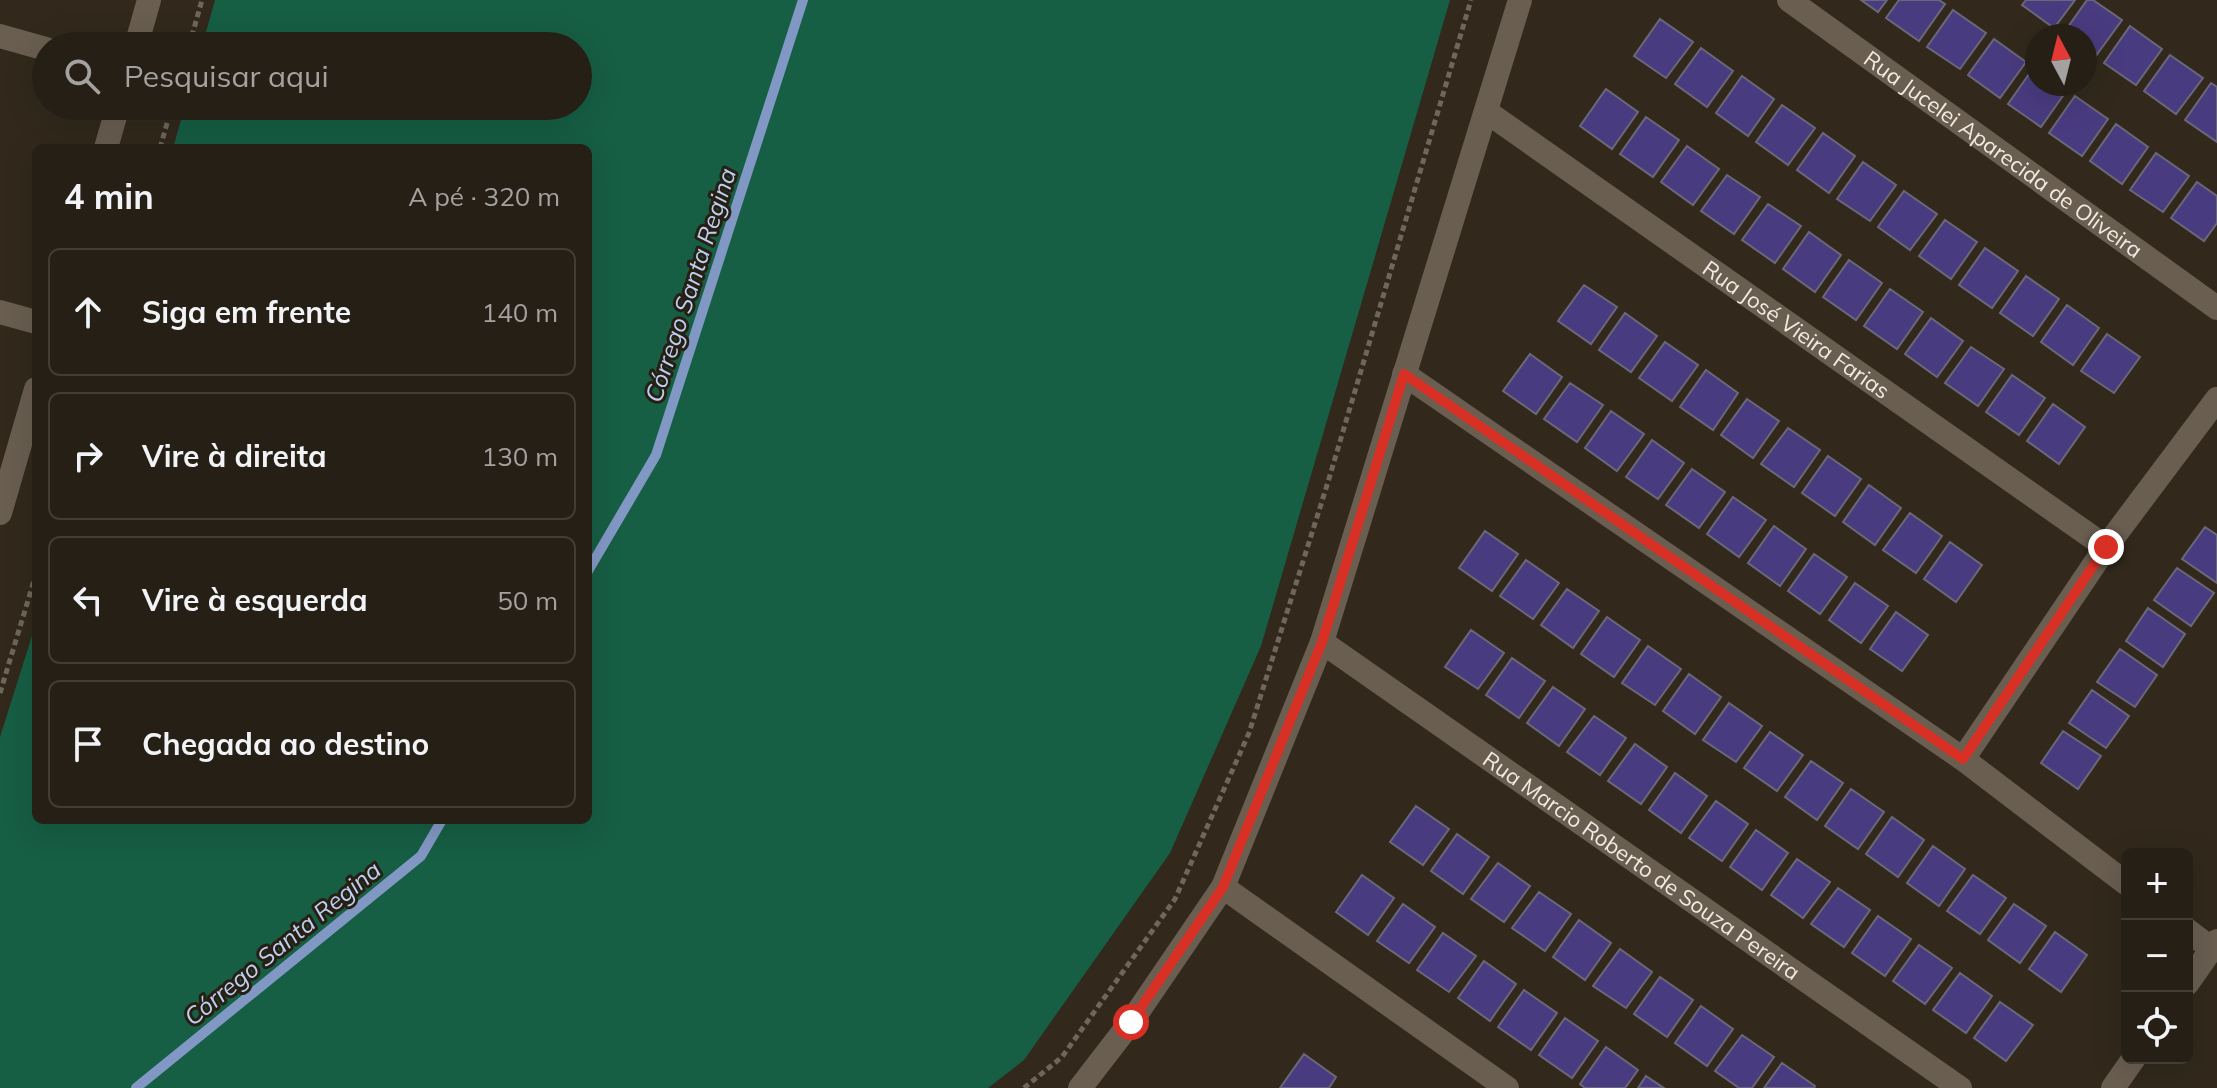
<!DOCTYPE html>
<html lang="pt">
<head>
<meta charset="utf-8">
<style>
  body { margin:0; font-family:Mulish,sans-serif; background:#322c22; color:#f1f3f6 }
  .controls { position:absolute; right:24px; bottom:24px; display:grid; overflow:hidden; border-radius:12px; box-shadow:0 8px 32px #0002 }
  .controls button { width:72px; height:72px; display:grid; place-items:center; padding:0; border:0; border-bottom:2px solid #423d34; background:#261f15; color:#f1f3f6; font:40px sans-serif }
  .compass { position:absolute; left:2025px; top:24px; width:72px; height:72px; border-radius:50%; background:#261f15; box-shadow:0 8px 32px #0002; rotate:353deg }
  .stop { position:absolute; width:24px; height:24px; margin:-18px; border:6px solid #d93025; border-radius:50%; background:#fff }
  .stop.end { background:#d93025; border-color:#fff; box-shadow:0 2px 8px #0008 }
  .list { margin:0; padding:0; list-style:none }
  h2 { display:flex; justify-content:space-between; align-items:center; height:104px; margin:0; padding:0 32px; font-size:34px }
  h2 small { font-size:26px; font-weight:400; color:#a4a2a0 }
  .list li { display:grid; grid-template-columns:52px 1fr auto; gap:24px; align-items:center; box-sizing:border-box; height:128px; margin:0 16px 16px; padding:0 16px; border:2px solid #423d34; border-radius:12px }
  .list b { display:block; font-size:30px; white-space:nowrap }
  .list em { font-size:26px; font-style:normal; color:#a4a2a0 }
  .icon { flex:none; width:44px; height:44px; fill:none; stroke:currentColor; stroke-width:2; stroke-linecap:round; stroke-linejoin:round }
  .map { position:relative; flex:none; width:2217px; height:1088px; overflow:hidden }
  .search { position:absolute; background:#261f15; box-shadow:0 8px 32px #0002; left:32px; top:32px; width:560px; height:88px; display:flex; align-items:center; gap:20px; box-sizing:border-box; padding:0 28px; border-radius:44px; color:#a4a2a0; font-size:30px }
  .panel { position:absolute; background:#261f15; box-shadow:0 8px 32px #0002; left:32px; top:144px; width:560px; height:680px; border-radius:12px }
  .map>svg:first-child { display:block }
  .green { fill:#165e44 }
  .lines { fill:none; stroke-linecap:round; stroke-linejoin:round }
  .stream { stroke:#8298c4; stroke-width:10 }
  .building { fill:#493b7f; stroke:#6a6878; stroke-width:2 }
  .path { stroke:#6f675c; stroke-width:5; stroke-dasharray:6 4; stroke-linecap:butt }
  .street { stroke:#695e50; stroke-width:24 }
  .route { stroke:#d93025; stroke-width:10 }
  .labels { text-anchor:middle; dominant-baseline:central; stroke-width:6; stroke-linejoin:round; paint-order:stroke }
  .street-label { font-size:22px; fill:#f1ebe3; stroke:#281f13 }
  .water-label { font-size:24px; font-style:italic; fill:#bcd0f5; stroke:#281f13 }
</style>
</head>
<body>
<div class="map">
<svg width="2217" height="1088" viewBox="0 0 2217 1088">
  <rect width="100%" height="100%" fill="#32291c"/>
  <!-- green -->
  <path class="green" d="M215,0H1450L1261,646L1170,853L1024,1060L988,1088H0V737L36,623V820H588V148H173L185,106H578V46H202Z"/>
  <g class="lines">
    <!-- stream -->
    <path class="stream" d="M588,571L656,455L803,0
      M136,1088L421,856L442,820"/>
  </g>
  <!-- building -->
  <path class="building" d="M1861,0H1887L1878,12Z
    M1899,0H1939L1945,4L1919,41L1886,18Z
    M2026,0H2075L2054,28L2022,5Z
    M2087,0H2093L2122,20L2095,57L2085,50V36L2063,34Z
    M1953,10L1986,33L1960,69L1927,47Z
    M1660,19L1693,42L1666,78L1634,56Z
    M2130,26L2162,49L2136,85L2104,63Z
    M1994,39L2026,62L2000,98L1968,75Z
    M1701,48L1733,71L1707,107L1675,84Z
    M2170,55L2203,78L2176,114L2144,91Z
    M2034,67L2037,84H2058L2067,90L2041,127L2008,104Z
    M1742,76L1774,99L1748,136L1716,113Z
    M2211,83L2217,87V142L2185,120Z
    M1606,89L1638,112L1612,149L1580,126Z
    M2075,96L2108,119L2082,156L2049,133Z
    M1782,105L1815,128L1788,165L1756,142Z
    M1646,117L1679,140L1653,177L1620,154Z
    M2116,124L2148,147L2122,184L2090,161Z
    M1823,133L1855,156L1829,193L1797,170Z
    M1687,146L1719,169L1693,205L1661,182Z
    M2156,153L2189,176L2163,212L2130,190Z
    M1863,162L1896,185L1870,221L1837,199Z
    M1727,175L1760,197L1734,234L1701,211Z
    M2197,182L2217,196V223L2204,241L2171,218Z
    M1904,191L1937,214L1910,250L1878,227Z
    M1768,204L1801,226L1775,263L1742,240Z
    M1945,220L1977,242L1951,279L1919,256Z
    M1809,232L1841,255L1815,292L1783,269Z
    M1985,248L2018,271L1992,308L1959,285Z
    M1849,260L1882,283L1856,320L1823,297Z
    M2026,276L2059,299L2033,336L2000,313Z
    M1584,285L1617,307L1591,344L1558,321Z
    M1890,289L1923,312L1897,349L1864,326Z
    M2067,305L2099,328L2073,365L2041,342Z
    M1625,313L1657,336L1631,372L1599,350Z
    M1931,318L1963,341L1937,377L1905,354Z
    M2107,334L2140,357L2114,393L2081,371Z
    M1665,342L1698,365L1672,401L1639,378Z
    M1971,347L2004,369L1978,406L1945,383Z
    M1530,354L1562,377L1536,414L1503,391Z
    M1706,370L1738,393L1713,430L1680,407Z
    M2012,375L2045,398L2019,435L1986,412Z
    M1570,383L1603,405L1577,442L1544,419Z
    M1747,399L1779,421L1753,458L1721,435Z
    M2053,404L2085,427L2059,464L2027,441Z
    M1611,411L1644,434L1617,471L1585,448Z
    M1788,428L1820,450L1794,487L1761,464Z
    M1652,440L1684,463L1658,499L1626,477Z
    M1828,456L1861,479L1835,516L1802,493Z
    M1692,469L1725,492L1699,528L1666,505Z
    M1869,485L1901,508L1875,545L1843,522Z
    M1733,497L1766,520L1739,557L1707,534Z
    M1910,513L1942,536L1916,573L1883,550Z
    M1774,526L1806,549L1780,586L1748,563Z
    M2205,527L2217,535V583L2182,559Z
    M1485,531L1518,554L1492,591L1459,568Z
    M1950,542L1982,565L1956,602L1924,579Z
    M1814,554L1847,577L1820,614L1788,591Z
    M1526,560L1559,583L1533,619L1500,596Z
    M2177,568L2214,593L2191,626L2154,600Z
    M1855,583L1888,606L1861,643L1829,620Z
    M1567,589L1599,611L1573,648L1541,625Z
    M2148,608L2185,634L2163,667L2126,641Z
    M1896,612L1928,635L1902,671L1870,649Z
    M1607,617L1640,640L1614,677L1581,654Z
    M1471,630L1504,653L1478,689L1445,667Z
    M1648,646L1681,669L1655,705L1622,683Z
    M2120,649L2157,675L2135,707L2097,682Z
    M1512,658L1545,681L1519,718L1486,695Z
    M1689,674L1721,697L1695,734L1663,711Z
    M1553,687L1585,709L1559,746L1527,723Z
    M2092,690L2129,716L2106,748L2069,723Z
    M1729,703L1762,726L1736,762L1703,740Z
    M1594,716L1626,738L1600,775L1567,752Z
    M2063,731L2101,756L2078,789L2041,763Z
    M1770,732L1803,755L1777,791L1744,768Z
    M1635,744L1667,767L1641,804L1608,781Z
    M1811,761L1843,783L1817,820L1785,797Z
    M1675,773L1707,796L1681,833L1649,810Z
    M1851,789L1884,812L1858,849L1825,826Z
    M1716,801L1748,824L1722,861L1689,838Z
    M1416,806L1449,829L1423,865L1390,842Z
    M1892,817L1924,840L1898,877L1866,854Z
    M1756,830L1788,853L1762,890L1730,867Z
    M1457,834L1489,857L1463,894L1431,871Z
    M1933,846L1965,869L1939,906L1907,883Z
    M1797,859L1830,882L1803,918L1771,895Z
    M1498,863L1530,886L1504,922L1471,899Z
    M1362,875L1394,898L1368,935L1336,912Z
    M1973,875L2006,898L1980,934L1947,911Z
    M1838,888L1870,910L1844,947L1811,924Z
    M1539,892L1571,914L1545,951L1512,928Z
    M1403,904L1435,927L1409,963L1377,941Z
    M2014,904L2046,926L2020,963L1988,940Z
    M1878,916L1911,939L1885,976L1852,953Z
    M1579,920L1611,943L1585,980L1553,957Z
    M2055,932L2087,955L2061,992L2029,969Z
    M1443,933L1476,956L1449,992L1417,970Z
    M1919,945L1952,968L1925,1004L1893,981Z
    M1620,949L1652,972L1626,1008L1593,986Z
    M1484,961L1516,984L1490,1021L1458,998Z
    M1960,973L1992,996L1966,1033L1933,1010Z
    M1660,977L1693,1000L1667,1037L1634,1014Z
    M1524,990L1557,1013L1531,1050L1498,1027Z
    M2000,1002L2033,1025L2006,1061L1974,1038Z
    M1701,1006L1733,1029L1707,1066L1675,1043Z
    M1565,1018L1598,1041L1572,1078L1539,1055Z
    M1742,1035L1774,1057L1752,1088H1739L1715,1071Z
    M1606,1047L1638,1070L1625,1088H1585L1580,1084Z
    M1304,1054L1336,1077L1329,1088H1280Z
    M1782,1063L1815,1086L1814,1088H1764Z
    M1646,1076L1664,1088H1638Z"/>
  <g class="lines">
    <!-- path -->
    <path class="path" d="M189,46L202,0
      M160,148L172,106
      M0,693L36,574
      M1024,1088L1062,1057L1175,899L1249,733L1328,482L1471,0"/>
    <!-- street -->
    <g class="street">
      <path id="s1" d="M1789,0L2217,308"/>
      <path d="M0,36L46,49"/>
      <path d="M136,46L149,0"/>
      <path id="s2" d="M1487,112L2106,547"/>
      <path d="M106,148L118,106"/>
      <path d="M0,312L36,322"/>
      <path d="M1404,374L1963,759L2127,884"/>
      <path d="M0,513L36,389"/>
      <path id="s3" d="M1322,642L1960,1088"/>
      <path d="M1963,759L2106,547L2217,399"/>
      <path d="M1223,887L1507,1088"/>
      <path d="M2187,930L2212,949"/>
      <path d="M2187,984L2217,941"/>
      <path d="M1080,1088L1131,1022L1223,887L1322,642L1520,0"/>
      <path d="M2113,1088L2134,1058"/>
    </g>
  </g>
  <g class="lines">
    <!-- route -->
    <path class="route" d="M1131,1022L1223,887L1322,642L1404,374L1963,759L2106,547"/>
  </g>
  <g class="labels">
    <!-- street labels -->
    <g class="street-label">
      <text stroke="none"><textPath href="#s1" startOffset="264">Rua Jucelei Aparecida de Oliveira</textPath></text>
      <text stroke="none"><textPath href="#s2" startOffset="378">Rua José Vieira Farias</textPath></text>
      <text stroke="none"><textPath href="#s3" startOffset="390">Rua Marcio Roberto de Souza Pereira</textPath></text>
    </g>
    <!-- water labels -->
    <g class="water-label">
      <text transform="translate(690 285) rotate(-72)">Córrego Santa Regina</text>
      <text transform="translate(282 943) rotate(-39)">Córrego Santa Regina</text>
    </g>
  </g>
</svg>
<div class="controls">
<button>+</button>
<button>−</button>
<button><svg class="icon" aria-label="locate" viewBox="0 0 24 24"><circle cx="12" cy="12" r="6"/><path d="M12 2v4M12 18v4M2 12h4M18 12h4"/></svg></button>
</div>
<svg class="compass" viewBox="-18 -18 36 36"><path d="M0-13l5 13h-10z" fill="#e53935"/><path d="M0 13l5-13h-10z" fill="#a4a2a0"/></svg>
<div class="stop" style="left:1131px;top:1022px"></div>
<div class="stop end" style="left:2106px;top:547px"></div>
<div class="search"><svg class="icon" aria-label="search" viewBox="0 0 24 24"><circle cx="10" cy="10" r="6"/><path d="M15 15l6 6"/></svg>Pesquisar aqui</div>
<section class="panel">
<h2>4 min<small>A pé · 320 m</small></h2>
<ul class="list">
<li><svg class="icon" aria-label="ahead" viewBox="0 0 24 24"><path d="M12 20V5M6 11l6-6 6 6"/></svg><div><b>Siga em frente</b></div><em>140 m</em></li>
<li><svg class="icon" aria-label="right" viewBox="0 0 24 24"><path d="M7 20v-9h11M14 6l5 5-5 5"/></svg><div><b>Vire à direita</b></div><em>130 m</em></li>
<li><svg class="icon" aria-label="left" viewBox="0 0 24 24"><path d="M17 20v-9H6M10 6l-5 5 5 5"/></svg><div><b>Vire à esquerda</b></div><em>50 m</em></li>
<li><svg class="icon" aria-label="arrive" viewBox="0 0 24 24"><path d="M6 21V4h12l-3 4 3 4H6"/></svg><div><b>Chegada ao destino</b></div></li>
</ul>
</section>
</div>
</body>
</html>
